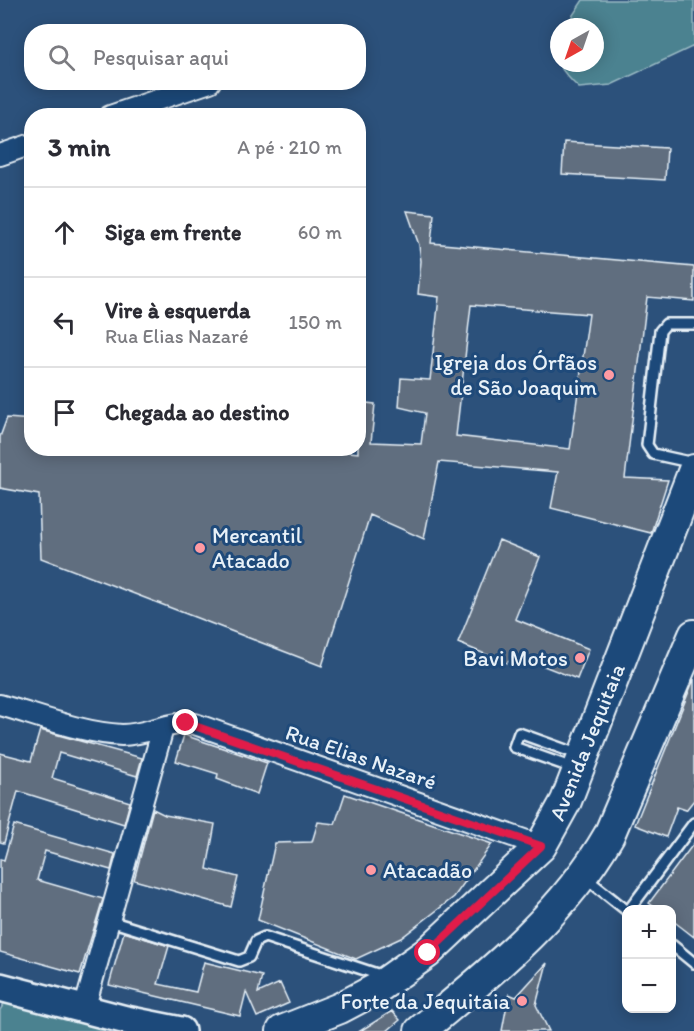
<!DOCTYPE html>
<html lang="pt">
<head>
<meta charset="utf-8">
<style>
  body { margin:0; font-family:Itim,sans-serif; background:#f7f7f7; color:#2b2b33 }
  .controls { position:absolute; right:18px; bottom:18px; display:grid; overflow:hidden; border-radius:12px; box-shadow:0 3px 15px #0003 }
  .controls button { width:54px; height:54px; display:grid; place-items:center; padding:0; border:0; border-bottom:2px solid #e1e1e2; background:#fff; color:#2b2b33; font:30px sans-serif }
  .compass { position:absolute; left:550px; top:18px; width:54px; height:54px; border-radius:50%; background:#fff; box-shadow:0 3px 15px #0003; rotate:220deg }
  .stop { position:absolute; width:18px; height:18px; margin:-14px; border:4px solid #e11d48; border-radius:50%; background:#fff }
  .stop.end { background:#e11d48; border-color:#fff; box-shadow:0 2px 6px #0008 }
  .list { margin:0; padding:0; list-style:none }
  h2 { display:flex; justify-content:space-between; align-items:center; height:78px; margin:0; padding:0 24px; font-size:26px }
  h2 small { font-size:20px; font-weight:400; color:#7c7c81 }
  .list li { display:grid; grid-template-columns:39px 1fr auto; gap:18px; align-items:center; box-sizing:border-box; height:90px; padding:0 24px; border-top:2px solid #e1e1e2 }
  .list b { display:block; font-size:22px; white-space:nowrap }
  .list p { margin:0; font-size:20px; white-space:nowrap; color:#7c7c81 }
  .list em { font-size:20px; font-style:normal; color:#7c7c81 }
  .icon { flex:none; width:33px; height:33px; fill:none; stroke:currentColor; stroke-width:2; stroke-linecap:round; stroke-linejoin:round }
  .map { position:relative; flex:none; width:694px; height:1031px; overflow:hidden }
  .search { position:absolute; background:#fff; box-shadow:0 3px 15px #0003; left:24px; top:24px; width:342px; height:66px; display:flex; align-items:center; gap:15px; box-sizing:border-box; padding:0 21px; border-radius:24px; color:#7c7c81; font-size:22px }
  .panel { position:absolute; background:#fff; box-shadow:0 3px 15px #0003; left:24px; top:108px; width:342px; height:348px; border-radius:24px }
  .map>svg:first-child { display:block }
  .green { fill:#4c8290; stroke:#9abac4; stroke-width:1.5 }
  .building { fill:#606e7f; stroke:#e8f1f8; stroke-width:1.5; fill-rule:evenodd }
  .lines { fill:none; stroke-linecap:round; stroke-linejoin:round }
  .service-casing { stroke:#e8f1f8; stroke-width:14 }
  .minor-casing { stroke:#e8f1f8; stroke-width:24 }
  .secondary-casing { stroke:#e8f1f8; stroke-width:32 }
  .primary-casing { stroke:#e8f1f8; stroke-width:34 }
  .service { stroke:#1f4a7a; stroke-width:9 }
  .minor { stroke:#1f4a7a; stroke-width:20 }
  .secondary { stroke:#1f4a7a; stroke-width:27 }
  .primary { stroke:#1f4a7a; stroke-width:30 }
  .route { stroke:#e11d48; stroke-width:8 }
  .poi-dot { fill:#ff9aa2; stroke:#1f4a7a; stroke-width:2 }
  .labels { text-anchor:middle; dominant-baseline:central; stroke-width:6; stroke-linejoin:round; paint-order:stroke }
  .poi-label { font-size:22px; fill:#e8f1f8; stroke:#1f4a7a; text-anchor:end }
  .street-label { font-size:22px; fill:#e8f1f8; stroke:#1f4a7a }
</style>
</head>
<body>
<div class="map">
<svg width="694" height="1031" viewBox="0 0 694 1031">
  <rect width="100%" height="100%" fill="#2c517b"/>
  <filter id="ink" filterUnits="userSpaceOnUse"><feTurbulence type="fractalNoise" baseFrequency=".0167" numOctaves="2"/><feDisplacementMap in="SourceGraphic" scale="12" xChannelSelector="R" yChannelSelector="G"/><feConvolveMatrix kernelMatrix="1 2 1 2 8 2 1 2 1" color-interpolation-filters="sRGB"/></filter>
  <g filter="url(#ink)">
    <!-- green -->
    <path class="green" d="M583,0H694V46L611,85L579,88C566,76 547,56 559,37V63H595V27H565Z
      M8,997L150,1031H0V1010Z"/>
    <!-- building -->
    <path class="building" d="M564,142L667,148L665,180L562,174Z
      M407,211L434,214L431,243L694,267V301L647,297L625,478L668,480L651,533L551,508L558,472L439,462L424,539L370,515L322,666L41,558L39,495L0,488V437L7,418L32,420V448H311L358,453V402L375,404L371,442L421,444L425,413L399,407L401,378L430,380L439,297L418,294L421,261L419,245ZM471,305L589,314L570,449L456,436Z
      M499,540L540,557L515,619L589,649L577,679L516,655L507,663L458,643Z
      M694,679V800L686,810L677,807L666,837L635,825Z
      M40,730L142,758L137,776L59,753L52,778L130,802L124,824L18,791L4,843L0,842V753L31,761Z
      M184,735L267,763L257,794L217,779L218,774L176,761Z
      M345,794L492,844L454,897L401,938L356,959L258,920L275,843L312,842L318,822L335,824Z
      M153,809L165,815L215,824L207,869L238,877L231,907L134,880Z
      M14,825L115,854L111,870L45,851L37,880L103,899L80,974L0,952V859L4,860Z
      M694,843V937L672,920V909H657L649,903Z
      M124,932L169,946L158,984L196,992L204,962L262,976L258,993L280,983L289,1003L257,1017L246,992L240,1016L109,985Z
      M547,963L536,1005L549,1031H502L509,994L516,997Z
      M392,1011L400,1020L387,1031H360Z"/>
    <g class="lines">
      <!-- service casing -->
      <g class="service-casing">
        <path id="service" d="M694,324H666L660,331L647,445L653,454L694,463
          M576,769L514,747L519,733L580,755
          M586,878L626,910
          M629,910L694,823
          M110,921L239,961L249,957L256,941L265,937L383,976
          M672,945L694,963"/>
      </g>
      <!-- minor casing -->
      <g class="minor-casing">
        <path id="minor" d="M110,116L210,82
          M0,155L32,144
          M0,705C39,716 82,733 122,735C148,735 171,720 195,724L541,846
          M84,1010L163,728"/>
      </g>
      <!-- secondary casing -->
      <g class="secondary-casing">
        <path id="secondary" d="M0,987L126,1020L181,1031"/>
      </g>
      <!-- primary casing -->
      <g class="primary-casing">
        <path id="primary" d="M282,1031L340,1008L376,989L427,953L541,846L566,801L694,470
          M420,1031C490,973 563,915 609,835L694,635"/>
      </g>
      <!-- service -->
      <use href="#service" class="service"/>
      <!-- minor -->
      <use href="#minor" class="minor"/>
      <!-- secondary -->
      <use href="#secondary" class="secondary"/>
      <!-- primary -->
      <use href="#primary" class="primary"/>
    </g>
  </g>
  <g class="lines" filter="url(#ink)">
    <!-- route -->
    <path class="route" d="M186,723L541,846L428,953"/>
  </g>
  <!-- markers -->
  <g class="poi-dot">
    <circle cx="609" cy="375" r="6"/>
    <circle cx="200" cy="548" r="6"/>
    <circle cx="580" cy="658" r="6"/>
    <circle cx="371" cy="870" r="6"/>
    <circle cx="522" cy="1001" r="6"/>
  </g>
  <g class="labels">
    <!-- poi labels -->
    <g class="poi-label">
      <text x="597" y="362">Igreja dos Órfãos<tspan x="597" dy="25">de São Joaquim</tspan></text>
      <text x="212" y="535" text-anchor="start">Mercantil<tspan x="212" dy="25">Atacado</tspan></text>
      <text x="568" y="658">Bavi Motos</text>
      <text x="383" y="870" text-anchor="start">Atacadão</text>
      <text x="510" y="1001">Forte da Jequitaia</text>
    </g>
    <!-- street labels -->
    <g class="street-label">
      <text transform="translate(587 742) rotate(-68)">Avenida Jequitaia</text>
      <text transform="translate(361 757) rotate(19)">Rua Elias Nazaré</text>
    </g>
  </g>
</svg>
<div class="controls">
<button>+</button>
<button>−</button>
</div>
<svg class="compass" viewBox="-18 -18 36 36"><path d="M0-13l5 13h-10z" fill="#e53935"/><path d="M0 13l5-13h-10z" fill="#7c7c81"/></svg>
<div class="stop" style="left:428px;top:953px"></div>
<div class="stop end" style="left:186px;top:723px"></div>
<div class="search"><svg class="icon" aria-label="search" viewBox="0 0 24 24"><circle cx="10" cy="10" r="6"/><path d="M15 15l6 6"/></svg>Pesquisar aqui</div>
<section class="panel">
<h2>3 min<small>A pé · 210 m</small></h2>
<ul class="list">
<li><svg class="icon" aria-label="ahead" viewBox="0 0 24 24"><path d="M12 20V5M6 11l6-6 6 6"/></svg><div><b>Siga em frente</b></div><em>60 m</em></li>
<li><svg class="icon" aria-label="left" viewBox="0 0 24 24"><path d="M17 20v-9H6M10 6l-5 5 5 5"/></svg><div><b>Vire à esquerda</b><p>Rua Elias Nazaré</p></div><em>150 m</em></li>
<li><svg class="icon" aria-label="arrive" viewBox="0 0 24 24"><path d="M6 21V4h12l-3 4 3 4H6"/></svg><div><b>Chegada ao destino</b></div></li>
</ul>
</section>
</div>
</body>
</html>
